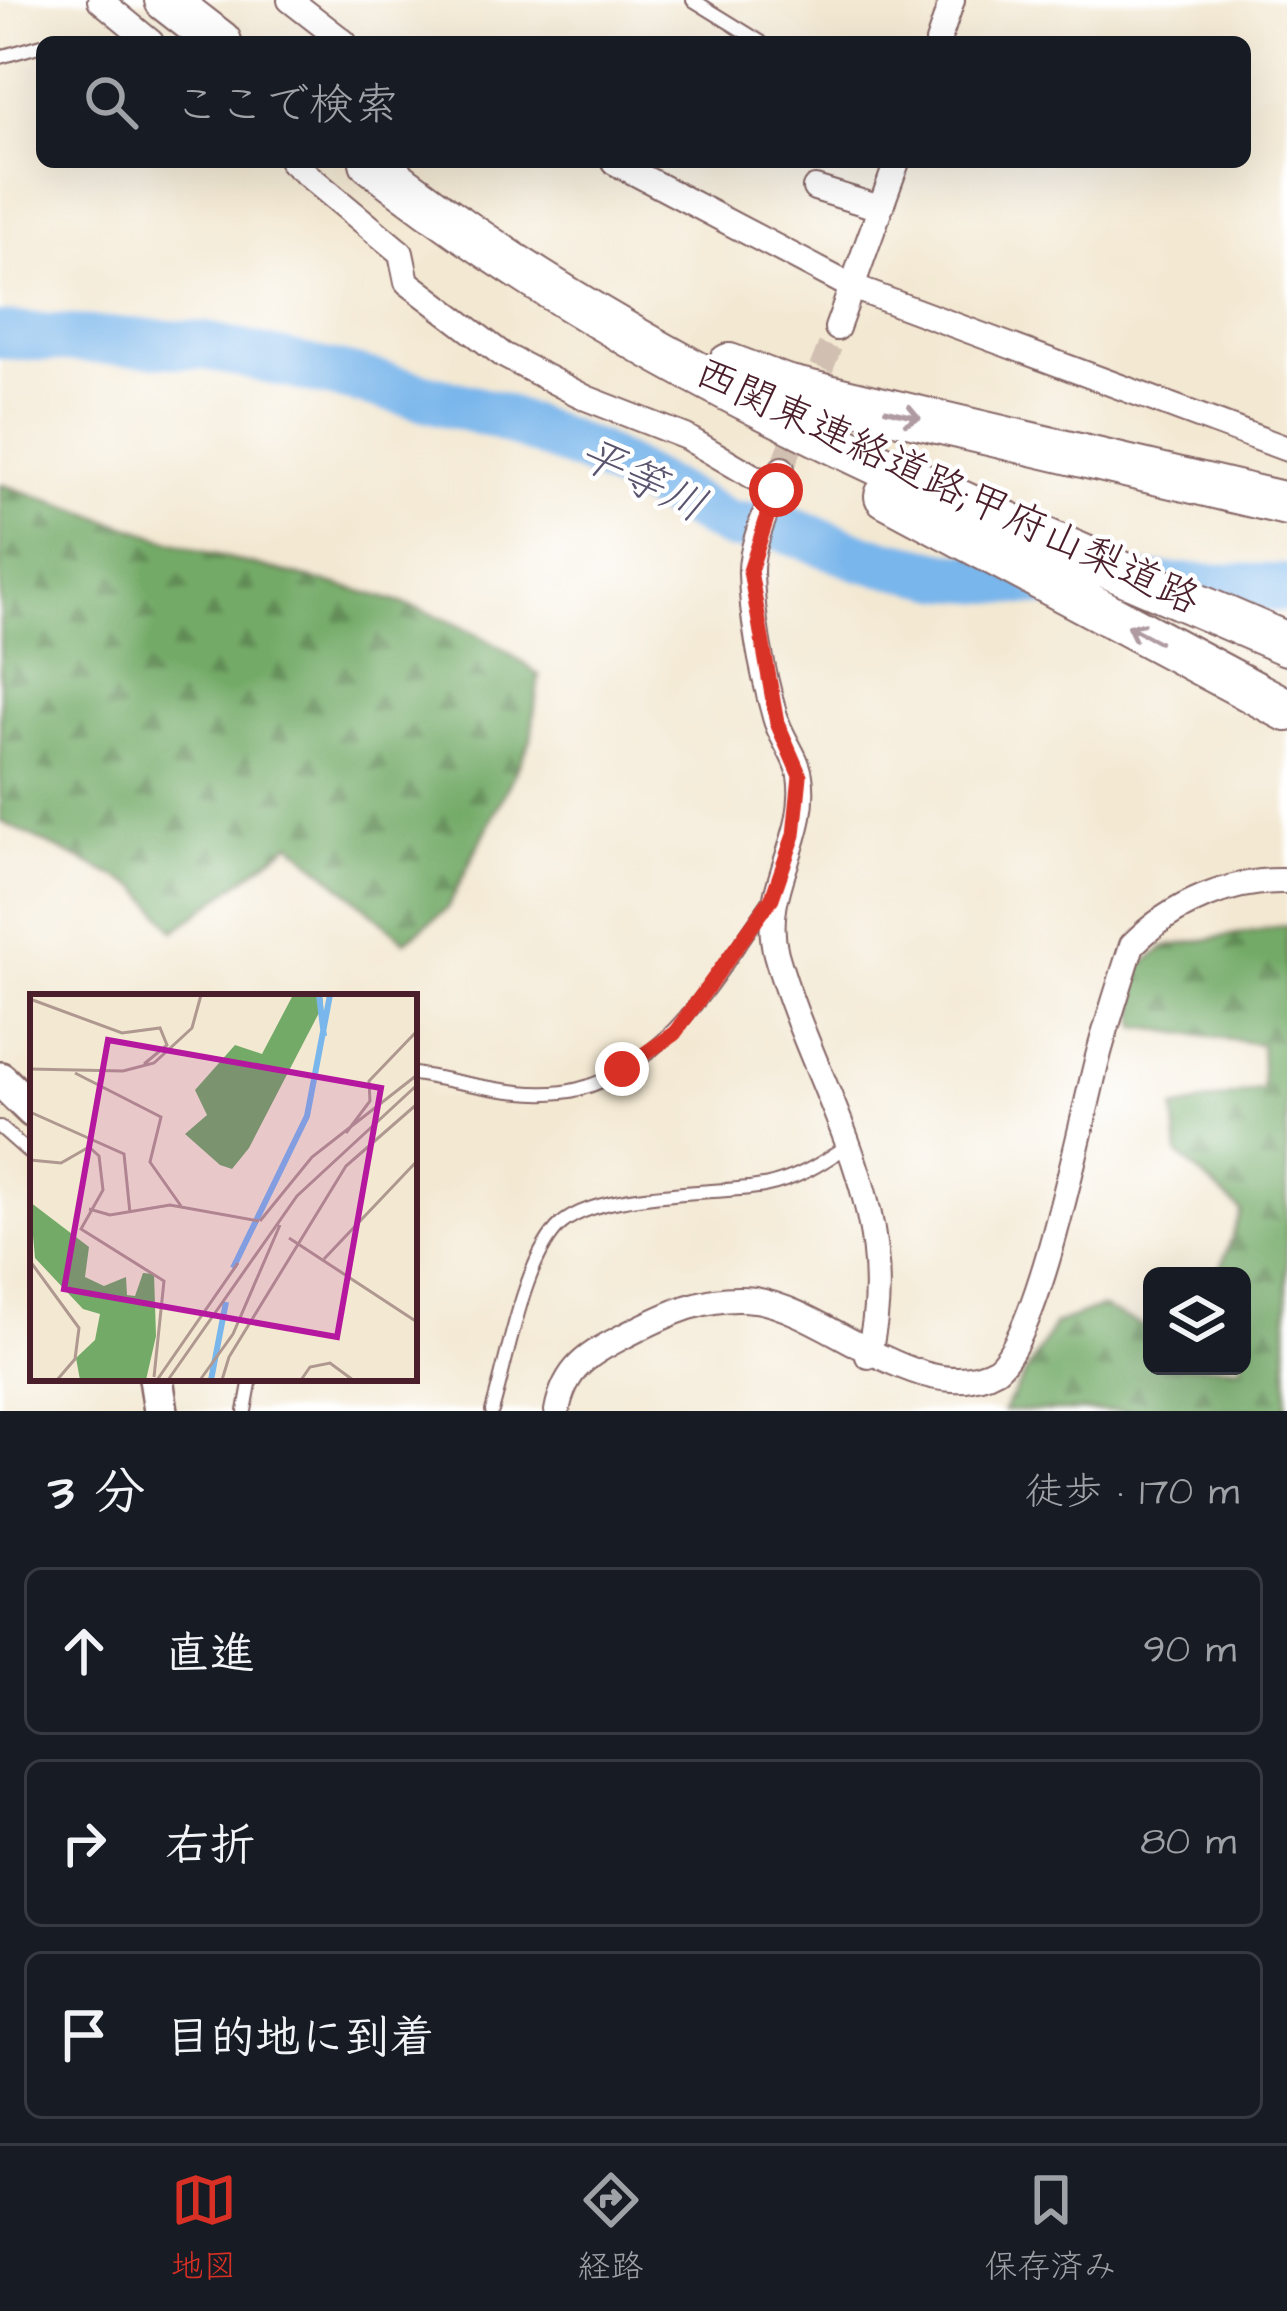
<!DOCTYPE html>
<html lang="ja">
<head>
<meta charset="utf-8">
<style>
  body { margin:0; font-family:"Architects Daughter","Klee One",sans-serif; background:#20242c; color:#f1f3f6 }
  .controls { position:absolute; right:36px; bottom:36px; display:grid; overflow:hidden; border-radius:18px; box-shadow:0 12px 48px #0002 }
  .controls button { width:108px; height:108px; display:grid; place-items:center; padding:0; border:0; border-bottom:3px solid #363941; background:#171b24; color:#f1f3f6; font:60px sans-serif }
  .stop { position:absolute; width:36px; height:36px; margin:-27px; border:9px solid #d93025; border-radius:50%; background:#fff }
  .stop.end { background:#d93025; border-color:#fff; box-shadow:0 3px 12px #0008 }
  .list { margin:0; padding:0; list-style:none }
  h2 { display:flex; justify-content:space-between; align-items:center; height:156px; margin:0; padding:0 48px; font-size:51px }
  h2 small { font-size:39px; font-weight:400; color:#9ea1a6 }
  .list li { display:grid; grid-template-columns:78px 1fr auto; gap:36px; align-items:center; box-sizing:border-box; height:168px; margin:0 24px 24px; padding:0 24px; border:3px solid #363941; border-radius:18px }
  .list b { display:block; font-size:45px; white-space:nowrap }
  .list em { font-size:39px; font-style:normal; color:#9ea1a6 }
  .icon { flex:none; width:66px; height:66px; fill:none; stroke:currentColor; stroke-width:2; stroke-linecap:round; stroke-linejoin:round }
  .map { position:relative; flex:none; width:1287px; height:1411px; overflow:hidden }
  .search { position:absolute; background:#171b24; box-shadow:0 12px 48px #0002; left:36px; right:36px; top:36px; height:132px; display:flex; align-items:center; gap:30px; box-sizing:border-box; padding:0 42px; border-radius:18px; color:#9ea1a6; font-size:45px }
  .sheet { height:732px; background:#171b24 }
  nav { display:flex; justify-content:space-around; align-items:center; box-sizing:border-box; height:168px; border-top:3px solid #363941; background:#171b24; font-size:33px; color:#9ea1a6 }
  nav a { display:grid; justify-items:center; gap:6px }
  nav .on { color:#d93025 }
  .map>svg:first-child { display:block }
  .forest { fill:url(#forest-firs); stroke:#5e6449; stroke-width:3 }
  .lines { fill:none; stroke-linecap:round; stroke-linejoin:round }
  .river { stroke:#79b6eb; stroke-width:48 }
  .street-tunnel { stroke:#d1c0b1; stroke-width:24; stroke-dasharray:24 12; stroke-linecap:butt }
  .lane-casing { stroke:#856565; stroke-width:16 }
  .street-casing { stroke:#856565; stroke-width:28 }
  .secondary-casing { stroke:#856565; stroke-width:38 }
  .highway-casing { stroke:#856565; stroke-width:46 }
  .lane { stroke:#fff; stroke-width:12 }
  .street { stroke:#fff; stroke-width:24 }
  .secondary { stroke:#fff; stroke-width:33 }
  .highway { stroke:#fff; stroke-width:42 }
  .oneway { stroke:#ae9aa0 }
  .route { stroke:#d93025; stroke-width:15 }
  .labels { text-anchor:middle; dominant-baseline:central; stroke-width:9; stroke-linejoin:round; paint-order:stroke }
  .street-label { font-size:42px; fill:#4a1f2b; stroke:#fff }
  .water-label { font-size:45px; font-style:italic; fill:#5a546e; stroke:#fff }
  .inset-river { fill:none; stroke:#79b6eb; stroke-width:6 }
  .inset-road { fill:none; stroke:#af988f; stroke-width:3 }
  .view { fill:#b5179e; fill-opacity:0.15; stroke:#b5179e; stroke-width:6 }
  .inset-edge { fill:none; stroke:#4a1f2b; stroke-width:6 }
</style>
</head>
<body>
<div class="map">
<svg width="1287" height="1411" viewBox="0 0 1287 1411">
  <defs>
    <pattern id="forest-firs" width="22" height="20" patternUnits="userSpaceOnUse" patternTransform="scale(3)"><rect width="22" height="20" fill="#73aa67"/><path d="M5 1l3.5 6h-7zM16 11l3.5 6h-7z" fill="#608a55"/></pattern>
  </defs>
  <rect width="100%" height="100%" fill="#fff"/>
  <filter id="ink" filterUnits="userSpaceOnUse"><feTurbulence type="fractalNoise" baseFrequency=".00833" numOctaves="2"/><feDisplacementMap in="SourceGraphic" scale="24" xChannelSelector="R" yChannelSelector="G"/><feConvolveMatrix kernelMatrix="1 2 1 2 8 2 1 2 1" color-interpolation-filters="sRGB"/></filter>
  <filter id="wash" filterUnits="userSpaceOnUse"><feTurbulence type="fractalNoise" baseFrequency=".004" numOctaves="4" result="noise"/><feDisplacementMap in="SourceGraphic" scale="48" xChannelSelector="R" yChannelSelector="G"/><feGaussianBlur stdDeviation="2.7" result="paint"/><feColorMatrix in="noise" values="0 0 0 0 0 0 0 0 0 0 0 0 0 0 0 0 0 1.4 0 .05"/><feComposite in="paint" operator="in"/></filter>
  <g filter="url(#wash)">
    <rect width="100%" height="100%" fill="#f3e8d2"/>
    <!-- forest -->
    <path class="forest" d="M0,484C72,507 144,534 217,555C333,588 443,597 539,675L531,740L447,909L405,941L291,843L175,931L139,888L0,821Z
      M1287,925V1406L1283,1411H1003L1055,1324L1101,1307L1152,1330V1366H1242V1276H1218L1241,1211L1178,1154L1174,1109L1263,1089L1261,1044L1137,1027L1134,970L1166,947Z"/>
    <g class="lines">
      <!-- river -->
      <path class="river" d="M0,335L206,346L351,378L495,415L592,453L732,526H780L863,558L946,576L1064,584
        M1145,587L1287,588"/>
    </g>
  </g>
  <g filter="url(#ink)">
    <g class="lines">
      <!-- street-tunnel -->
      <path class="street-tunnel" d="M782,469L837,328"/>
      <!-- lane casing -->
      <g class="lane-casing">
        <path id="lane" d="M693,0L761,42
          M0,57L42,45
          M414,1074C463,1081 530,1102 579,1089C671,1064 719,971 771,899
          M0,1127L33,1156
          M245,1411L251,1378
          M492,1411C507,1361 523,1265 557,1228C593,1189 713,1195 764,1186C797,1179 821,1164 847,1146"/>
      </g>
      <!-- street casing -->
      <g class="street-casing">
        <path id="street" d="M100,0L151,42
          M290,0L344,42
          M938,42L952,0
          M292,162L401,253L407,282L503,355L586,398L686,437L776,490
          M614,162L852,287L1287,449
          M815,188L880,208
          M837,328L897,162
          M782,469C773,499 750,542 751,573C752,619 763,674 775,717C780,737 797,756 800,776C810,838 759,891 776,954C814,1089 906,1210 868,1356
          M557,1411C565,1367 588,1355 626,1335C667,1314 707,1294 755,1300C828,1311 924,1411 997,1369C1042,1332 1082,1114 1100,1049C1110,1014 1121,980 1132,945C1171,905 1230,879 1287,881"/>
      </g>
      <!-- secondary casing -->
      <g class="secondary-casing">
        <path id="secondary" d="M0,1079L33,1111
          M156,1378L161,1411"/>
      </g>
      <!-- highway casing -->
      <g class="highway-casing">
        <path id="highway" d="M166,0L220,42
          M371,162C644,378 971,507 1287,644
          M729,365L785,386L1287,504
          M886,496L1287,710"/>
      </g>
      <!-- lane -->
      <use href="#lane" class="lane"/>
      <!-- street -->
      <use href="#street" class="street"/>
      <!-- secondary -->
      <use href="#secondary" class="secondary"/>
      <!-- highway -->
      <use href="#highway" class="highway"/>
    </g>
    <!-- one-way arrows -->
    <defs><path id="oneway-shaft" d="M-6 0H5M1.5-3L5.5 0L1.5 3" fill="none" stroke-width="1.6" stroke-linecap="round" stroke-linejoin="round" transform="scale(3)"/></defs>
    <g class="oneway">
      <use href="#oneway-shaft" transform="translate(903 414) rotate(13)"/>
      <use href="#oneway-shaft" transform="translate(1143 634) rotate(-152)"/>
    </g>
  </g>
  <g class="lines" filter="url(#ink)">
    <!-- route -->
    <path class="route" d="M622,1069L674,1034L772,898L794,835L800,776L777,723L750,571L776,490"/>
  </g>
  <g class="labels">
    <!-- street labels -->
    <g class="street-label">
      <text transform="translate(947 487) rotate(25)">西関東連絡道路;甲府山梨道路</text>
    </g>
    <!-- water labels -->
    <g class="water-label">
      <text transform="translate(642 481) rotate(26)">平等川</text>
    </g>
  </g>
  <!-- overview -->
  <g transform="translate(30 994)">
    <rect width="387" height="387" fill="#f3e8d2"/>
    <path d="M263,1H292L293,11L219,154L202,175L190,171L155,140L177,121L165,96L205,51L232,60ZM0,208L59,253L55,283L74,292L96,283L97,301L105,302L113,279L124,280L126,342L116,386H50L46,364L65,346L70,320L53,315L5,264Z" fill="#73aa67"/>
    <path class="inset-river" d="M289,1L294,42M203,274L277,122L300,1M181,386L196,308"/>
    <path class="inset-road" d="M0,5L92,39L130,34L137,51L114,70M0,75L93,77L124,69L162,34L171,1M45,79L131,123L120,168L151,212M0,118L94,160L100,219M316,139L340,107L339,87L387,37M0,166L31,169L59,153L69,162L73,196L51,235L134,287L124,383M59,215L80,221L140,211L229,227M230,227L282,163L387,81M259,244L387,328M294,265L387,167M0,267L49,334L45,365L27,386M127,386L208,269M138,386L267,202L387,91M170,386L203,340L250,231M192,386L199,363L316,172L387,110M271,386L280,373L300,369L323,386"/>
    <path class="view" d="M78,46L351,94L307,343L34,295Z"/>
    <rect width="387" height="387" class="inset-edge"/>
  </g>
</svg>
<div class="controls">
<button><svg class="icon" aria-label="layers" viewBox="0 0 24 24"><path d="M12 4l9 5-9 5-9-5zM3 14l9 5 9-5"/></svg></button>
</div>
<div class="stop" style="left:776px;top:490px"></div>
<div class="stop end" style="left:622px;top:1069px"></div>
<div class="search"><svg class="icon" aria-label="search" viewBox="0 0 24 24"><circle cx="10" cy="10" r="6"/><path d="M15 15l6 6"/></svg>ここで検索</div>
</div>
<section class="sheet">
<h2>3 分<small>徒歩 · 170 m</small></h2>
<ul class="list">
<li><svg class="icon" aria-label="ahead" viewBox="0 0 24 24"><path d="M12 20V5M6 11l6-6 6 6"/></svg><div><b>直進</b></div><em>90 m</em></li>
<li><svg class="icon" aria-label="right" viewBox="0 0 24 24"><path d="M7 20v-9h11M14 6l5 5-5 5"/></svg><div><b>右折</b></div><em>80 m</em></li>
<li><svg class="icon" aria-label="arrive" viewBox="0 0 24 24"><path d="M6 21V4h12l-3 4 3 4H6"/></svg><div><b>目的地に到着</b></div></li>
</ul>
</section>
<nav>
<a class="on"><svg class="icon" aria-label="map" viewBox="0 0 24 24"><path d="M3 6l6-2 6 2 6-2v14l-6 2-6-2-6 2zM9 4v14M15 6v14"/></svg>地図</a>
<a><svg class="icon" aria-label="directions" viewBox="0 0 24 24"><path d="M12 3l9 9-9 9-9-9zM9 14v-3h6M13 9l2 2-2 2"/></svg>経路</a>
<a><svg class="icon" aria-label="saved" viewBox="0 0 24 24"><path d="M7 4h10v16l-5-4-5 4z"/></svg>保存済み</a>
</nav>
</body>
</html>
